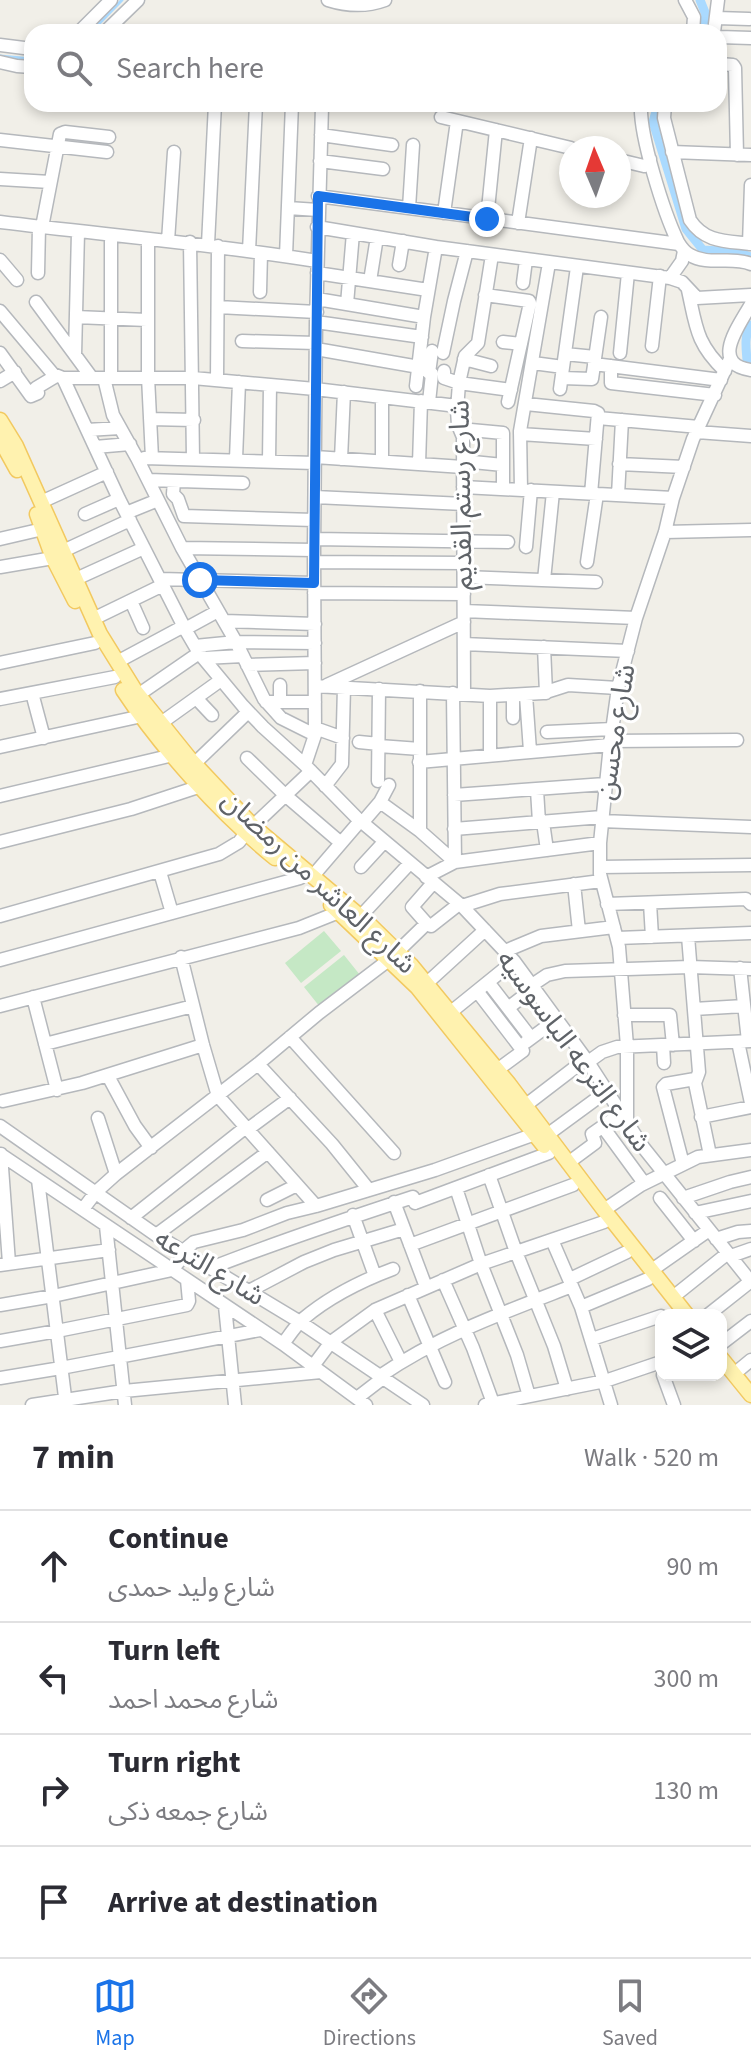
<!DOCTYPE html>
<html lang="en">
<head>
<meta charset="utf-8">
<style>
  body { margin:0; font-family:"Source Sans 3","Noto Sans Arabic",sans-serif; background:#f2f2f3; color:#2b2b33 }
  .controls { position:absolute; right:24px; bottom:24px; display:grid; overflow:hidden; border-radius:16px; box-shadow:0 4px 12px #0003 }
  .controls button { width:72px; height:72px; display:grid; place-items:center; padding:0; border:0; border-bottom:2px solid #e1e1e2; background:#fff; color:#2b2b33; font:40px sans-serif }
  .compass { position:absolute; left:559px; top:136px; width:72px; height:72px; border-radius:50%; background:#fff; box-shadow:0 4px 12px #0003; rotate:358deg }
  .stop { position:absolute; width:24px; height:24px; margin:-18px; border:6px solid #1a73e8; border-radius:50%; background:#fff }
  .stop.end { background:#1a73e8; border-color:#fff; box-shadow:0 2px 8px #0008 }
  .list { margin:0; padding:0; list-style:none }
  h2 { display:flex; justify-content:space-between; align-items:center; height:104px; margin:0; padding:0 32px; font-size:34px }
  h2 small { font-size:26px; font-weight:400; color:#7c7c81 }
  .list li { display:grid; grid-template-columns:52px 1fr auto; gap:24px; align-items:center; box-sizing:border-box; height:112px; padding:0 32px; border-top:2px solid #e1e1e2 }
  .list b { display:block; font-size:30px; white-space:nowrap }
  .list p { margin:0; font-size:26px; white-space:nowrap; color:#7c7c81 }
  .list em { font-size:26px; font-style:normal; color:#7c7c81 }
  .icon { flex:none; width:44px; height:44px; fill:none; stroke:currentColor; stroke-width:2; stroke-linecap:round; stroke-linejoin:round }
  .map { position:relative; flex:none; width:751px; height:1405px; overflow:hidden }
  .search { position:absolute; background:#fff; box-shadow:0 4px 12px #0003; left:24px; right:24px; top:24px; height:88px; display:flex; align-items:center; gap:20px; box-sizing:border-box; padding:0 28px; border-radius:24px; color:#7c7c81; font-size:30px }
  .sheet { height:552px; background:#fff }
  nav { display:flex; justify-content:space-around; align-items:center; box-sizing:border-box; height:112px; border-top:2px solid #e1e1e2; background:#fff; font-size:22px; color:#7c7c81 }
  nav a { display:grid; justify-items:center; gap:4px }
  nav .on { color:#1a73e8 }
  .map>svg:first-child { display:block }
  .green { fill:#c5e8c5 }
  .lines { fill:none; stroke-linecap:round; stroke-linejoin:round }
  .stream { stroke:#aadaff; stroke-width:3 }
  .canal { stroke:#aadaff; stroke-width:9 }
  .minor-casing { stroke:#b5b8bc; stroke-width:15 }
  .major-casing { stroke:#f2c960; stroke-width:17 }
  .minor { stroke:#fff; stroke-width:12 }
  .major { stroke:#fff2af; stroke-width:14 }
  .route { stroke:#1a73e8; stroke-width:10 }
  .labels { text-anchor:middle; dominant-baseline:central; stroke-width:6; stroke-linejoin:round; paint-order:stroke }
  .street-label { font-size:28px; fill:#5f6368; stroke:#fff }
</style>
</head>
<body>
<div class="map">
<svg width="751" height="1405" viewBox="0 0 751 1405">
  <rect width="100%" height="100%" fill="#f1efe8"/>
  <!-- green -->
  <path class="green" d="M324,931L341,951L301,983L285,963Z
    M344,955L360,975L320,1007L304,987Z"/>
  <g class="lines">
    <!-- stream -->
    <path class="stream" d="M91,32L122,0
      M0,56L32,59"/>
    <!-- canal -->
    <path class="canal" d="M700,0L706,15L701,32
      M658,104L653,122L686,229L703,250L736,252L751,257
      M751,325C744,335 746,348 747,360H751"/>
    <!-- minor casing -->
    <g class="minor-casing">
      <path id="minor" d="M328,0C347,6 366,7 385,0
        M685,0L694,17L693,32
        M717,18L749,19
        M79,32L111,0
        M105,32L138,0
        M714,32L718,0
        M719,37L751,38
        M0,45L32,49
        M0,62L17,66L32,67
        M719,64L733,65L735,68L737,155
        M641,104C639,135 664,213 678,242C681,247 685,252 690,255C708,266 732,256 751,264
        M665,104L664,118L690,220C705,243 727,241 751,244
        M441,117L571,148
        M321,135L392,145
        M0,140L107,152
        M672,152L751,155
        M619,160L644,166L649,163L650,159
        M320,161L383,169
        M0,179L50,182
        M318,196L679,244
        M288,208L318,210
        M409,208L413,145
        M444,213L457,121
        M487,219L496,130
        M0,222C106,235 212,244 317,261
        M518,223L531,138
        M42,227L60,134L65,132L109,137
        M317,227L436,247L670,278L682,261L684,251
        M111,236V378
        M148,239V377L152,458
        M168,241L174,152
        M190,242L193,459
        M208,244L215,104
        M749,244L751,185
        M249,251L256,104
        M286,256L292,104
        M0,260L17,280
        M399,265L403,241
        M38,273L39,227
        M317,273L428,290
        M670,278L682,282L697,298L751,295
        M370,281L377,237
        M523,283L526,260
        M688,290C696,326 696,344 725,371
        M260,292L261,253
        M485,295L529,301L530,303L508,402
        M317,299L424,317
        M36,302L92,378
        M347,304L353,233
        M751,304C739,326 709,364 751,370
        M218,307L317,312
        M0,311L53,374L63,378L119,499L185,629L199,653L243,706L263,727L305,765L357,818L462,906L514,961L588,1062L643,1147L751,1282
        M76,317L147,320
        M316,322L422,337
        M242,341L316,343
        M503,342L521,344
        M652,346L660,276
        M316,349L419,367
        M0,353L31,396L38,393L36,388L56,376
        M443,353L454,301L467,251
        M620,353L628,273
        M565,354L595,357
        M75,355L78,232
        M464,359L491,366
        M533,363L563,367
        M594,364L721,380
        M611,366V383L715,395
        M444,371V378L459,383L511,390
        M63,378H193L315,389L457,406
        M104,378L113,415L137,458L182,548L236,642L264,699L281,718L315,735
        M562,378L592,379L601,317
        M217,380L218,246
        M0,381L15,372
        M416,386L424,317L436,247
        M560,389L577,267
        M382,397V461
        M429,402L432,374L429,373L432,351
        M526,404L594,411L598,413L591,494
        M598,418L699,427
        M150,419L194,420
        M460,429L503,433V488
        M87,430L120,428
        M697,432L751,436
        M520,434L596,439
        M95,447L130,444
        M315,457L463,467
        M144,458L315,463
        M236,459L239,382
        M341,459L344,392
        M269,461L270,385
        M463,461L503,465
        M419,464L421,401
        M619,464L684,467
        M148,480L243,483
        M174,481L173,494L178,499L184,516L314,520
        M463,487L673,498
        M521,490L520,431L549,263
        M618,495L622,420
        M315,497L464,504
        M41,502L107,472
        M126,513L158,500
        M85,514L119,499
        M665,532L751,530
        M0,539L43,529
        M314,539L508,542
        M526,547L531,490
        M182,548L314,550
        M63,551L130,520
        M314,562L463,563
        M587,562L597,494
        M0,567L53,558
        M464,577L596,582
        M160,579L314,583
        M544,580L553,492
        M67,583L144,548
        M314,593L464,594
        M131,601L143,628
        M464,611L636,618
        M93,619L163,585
        M224,621L315,624
        M185,629L218,611
        M464,644L628,651
        M195,646L236,642L315,643
        M544,647L546,693
        M204,658L243,656
        M117,662L184,626
        M0,663L95,643
        M247,665L315,663
        M280,685V702
        M327,685L464,622
        M315,686L490,696L543,693L568,685L618,688
        M32,693L44,738
        M464,694L463,437L458,425L457,410L459,383L465,356L478,343L492,255
        M138,695L199,653
        M513,695V718
        M526,695L530,751
        M196,698L212,715
        M0,699L115,677
        M266,702H315
        M161,723L221,680
        M315,728L343,738
        M547,732L612,729
        M610,741L737,740
        M359,742L379,744
        M379,746L420,749
        M0,747L142,716
        M490,756V696
        M247,758L285,795L341,843
        M419,762L610,745
        M194,764L248,712
        M305,765L315,735L314,550L316,322L322,106
        M378,781L379,689
        M325,786L342,764L344,687
        M537,790L539,822
        M454,795L605,784
        M0,796L173,755
        M380,802L420,831L455,862L453,693
        M602,821L751,827
        M543,822L547,850
        M362,823L380,802L389,785
        M253,826L311,771
        M454,829L602,817
        M420,831V691
        M0,842L131,809L201,786
        M361,867L384,842
        M600,867L751,865
        M160,872L172,913
        M312,877L360,821
        M426,877L455,862L600,843
        M574,884L579,931
        M650,903L652,937
        M607,904L746,899L751,904
        M462,906L500,894L601,881
        M0,916L219,854L239,842L246,833
        M360,917L410,863
        M427,924L412,907L433,883
        M688,936L699,1072L695,1083L710,1155
        M617,938L751,933
        M505,951L541,936L614,927
        M181,957L203,1045L218,1096L316,1206
        M0,960L300,878
        M740,968L748,1041
        M488,982L531,1038
        M427,983L485,930
        M532,985L547,975L565,971L690,967L751,969
        M477,991L523,1051L497,1070
        M33,997L57,1090
        M0,1006L299,928L339,912
        M508,1008L534,988
        M694,1009L744,1006
        M451,1012L514,961
        M624,1015H670L673,1045
        M290,1037L394,1153
        M526,1042L557,1019
        M738,1042L751,1103
        M45,1044L193,1006
        M663,1045L664,1063
        M588,1062L602,1052L617,1047L751,1041
        M258,1064L332,1144L369,1190
        M108,1076L135,1126L151,1148
        M3,1101L82,1083L203,1045
        M526,1105L586,1059
        M701,1117L751,1107
        M98,1118L116,1174
        M627,1121V1046L619,947L600,874V843L610,745L618,688L636,618L665,532L673,498L693,439L730,359
        M0,1126L156,1235L300,1322L423,1405
        M603,1127L644,1183
        M248,1129L290,1098
        M547,1135L607,1091
        M0,1154L283,1344L366,1405
        M1,1154L9,1263
        M568,1163L595,1143L592,1134L622,1113
        M683,1164L663,1087L666,1084L695,1079
        M489,1175L516,1252L554,1346L567,1389
        M38,1180L66,1405
        M456,1188L481,1264L517,1355L529,1396
        M660,1198L694,1241
        M683,1198L730,1182L751,1177
        M267,1200L297,1185
        M394,1202L426,1287
        M83,1209L96,1192L116,1174L258,1064L319,1013L390,959L426,924L431,926L459,904
        M604,1210L641,1185L698,1157L751,1150
        M695,1213L751,1201
        M353,1215L375,1276
        M131,1218L246,1127
        M106,1226L125,1405
        M156,1235L268,1152
        M716,1239L738,1232L751,1231
        M552,1240L581,1307L611,1405
        M410,1245L573,1185
        M183,1251L194,1242L243,1230L287,1213L316,1206L435,1170L535,1134
        M731,1256L751,1249
        M0,1265L109,1250
        M211,1268C277,1242 346,1219 413,1197L415,1203L549,1153
        M652,1270L709,1230
        M570,1279L627,1252
        M443,1280L473,1348L493,1403
        M249,1291L304,1262L334,1250L404,1229
        M408,1295L445,1382
        M673,1297L728,1253
        M0,1305L53,1296L172,1270L186,1253
        M225,1306L235,1405
        M581,1307L648,1279
        M375,1310L401,1362
        M708,1315L751,1281
        M592,1339L661,1316
        M0,1341L57,1331L187,1305L189,1301L187,1280
        M283,1344C289,1336 295,1326 303,1319C329,1297 361,1281 393,1269
        M721,1344L751,1321
        M313,1366L331,1342L375,1310L481,1264L604,1222
        M734,1374L751,1360
        M663,1375L674,1405
        M380,1376C440,1335 505,1312 572,1286
        M0,1378L61,1368L260,1330
        M357,1398L383,1378
        M32,1405L124,1391L321,1372
        M485,1405L605,1381L661,1362"/>
    </g>
    <!-- major casing -->
    <g class="major-casing">
      <path id="major" d="M0,420L16,446L100,634L136,692L190,759L253,826L367,922L411,965L509,1084L604,1210L687,1315
        M0,439L17,470
        M37,514L53,558L75,601
        M123,690C162,749 220,813 275,858
        M331,905L417,987L544,1146
        M721,1358L751,1395"/>
    </g>
    <!-- minor -->
    <use href="#minor" class="minor"/>
    <!-- major -->
    <use href="#major" class="major"/>
  </g>
  <g class="lines">
    <!-- route -->
    <path class="route" d="M200,580L314,583L318,196L487,219"/>
  </g>
  <g class="labels">
    <!-- street labels -->
    <g class="street-label">
      <text transform="translate(461 495) rotate(-91)">شارع رستم القديم</text>
      <text transform="translate(615 732) rotate(-81)">شارع محسن</text>
      <text transform="translate(319 882) rotate(43)">شارع العاشر من رمضان</text>
      <text transform="translate(574 1051) rotate(54)">شارع الترعه الباسوسيه</text>
      <text transform="translate(210 1267) rotate(31)">شارع الترعه</text>
    </g>
  </g>
</svg>
<div class="controls">
<button><svg class="icon" aria-label="layers" viewBox="0 0 24 24"><path d="M12 4l9 5-9 5-9-5zM3 14l9 5 9-5"/></svg></button>
</div>
<svg class="compass" viewBox="-18 -18 36 36"><path d="M0-13l5 13h-10z" fill="#e53935"/><path d="M0 13l5-13h-10z" fill="#7c7c81"/></svg>
<div class="stop" style="left:200px;top:580px"></div>
<div class="stop end" style="left:487px;top:219px"></div>
<div class="search"><svg class="icon" aria-label="search" viewBox="0 0 24 24"><circle cx="10" cy="10" r="6"/><path d="M15 15l6 6"/></svg>Search here</div>
</div>
<section class="sheet">
<h2>7 min<small>Walk · 520 m</small></h2>
<ul class="list">
<li><svg class="icon" aria-label="ahead" viewBox="0 0 24 24"><path d="M12 20V5M6 11l6-6 6 6"/></svg><div><b>Continue</b><p>شارع وليد حمدى</p></div><em>90 m</em></li>
<li><svg class="icon" aria-label="left" viewBox="0 0 24 24"><path d="M17 20v-9H6M10 6l-5 5 5 5"/></svg><div><b>Turn left</b><p>شارع محمد احمد</p></div><em>300 m</em></li>
<li><svg class="icon" aria-label="right" viewBox="0 0 24 24"><path d="M7 20v-9h11M14 6l5 5-5 5"/></svg><div><b>Turn right</b><p>شارع جمعه ذكى</p></div><em>130 m</em></li>
<li><svg class="icon" aria-label="arrive" viewBox="0 0 24 24"><path d="M6 21V4h12l-3 4 3 4H6"/></svg><div><b>Arrive at destination</b></div></li>
</ul>
</section>
<nav>
<a class="on"><svg class="icon" aria-label="map" viewBox="0 0 24 24"><path d="M3 6l6-2 6 2 6-2v14l-6 2-6-2-6 2zM9 4v14M15 6v14"/></svg>Map</a>
<a><svg class="icon" aria-label="directions" viewBox="0 0 24 24"><path d="M12 3l9 9-9 9-9-9zM9 14v-3h6M13 9l2 2-2 2"/></svg>Directions</a>
<a><svg class="icon" aria-label="saved" viewBox="0 0 24 24"><path d="M7 4h10v16l-5-4-5 4z"/></svg>Saved</a>
</nav>
</body>
</html>
